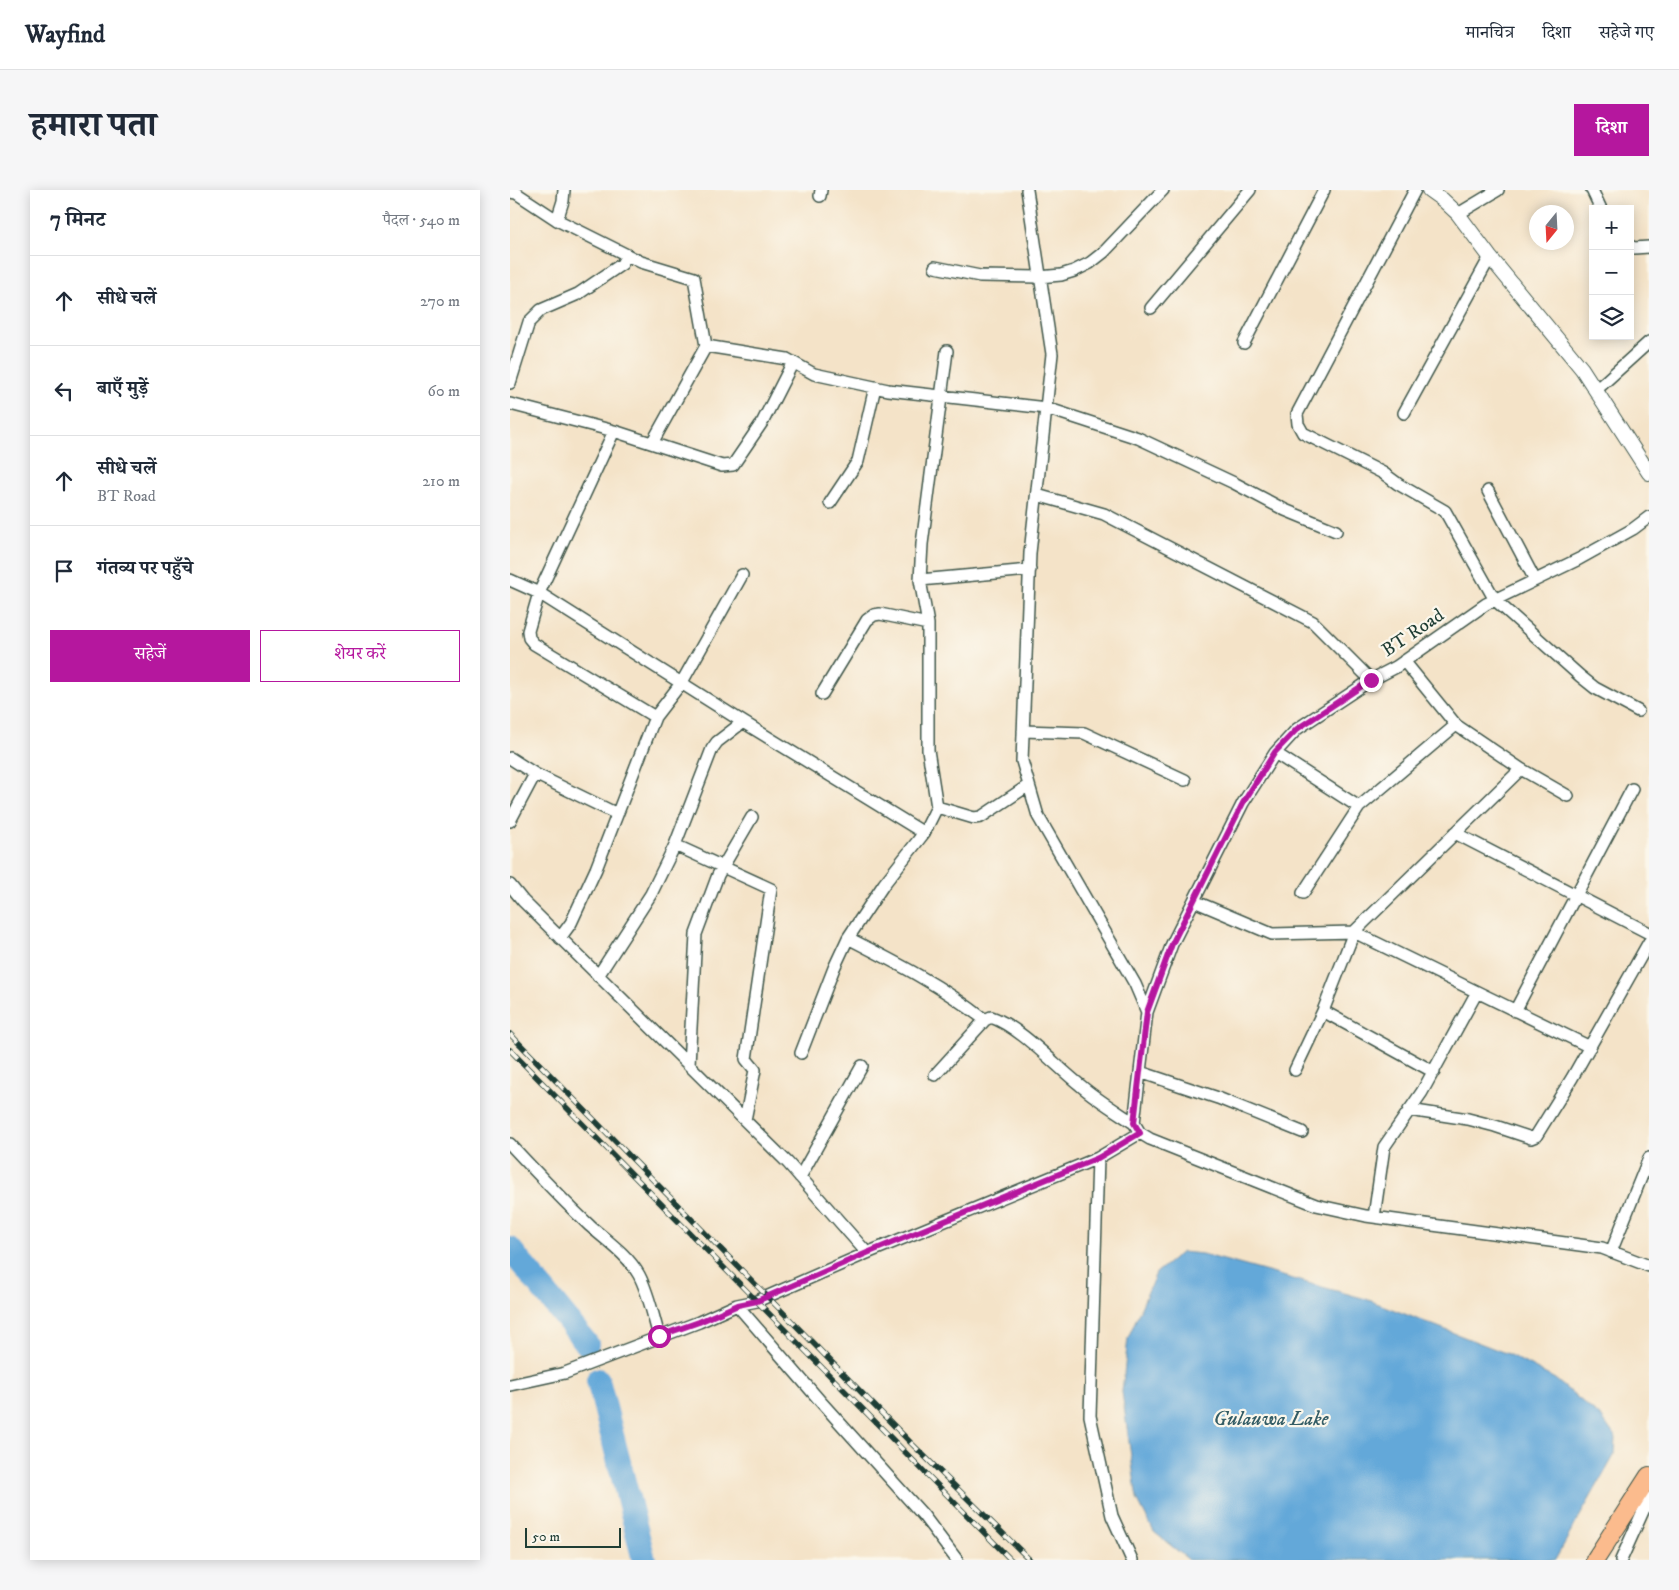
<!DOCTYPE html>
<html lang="hi">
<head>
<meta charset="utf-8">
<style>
  body { margin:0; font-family:"IM FELL DW Pica","Noto Serif Devanagari",serif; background:#f6f6f7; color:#1f2937 }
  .controls { position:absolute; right:15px; top:15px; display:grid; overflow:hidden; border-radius:0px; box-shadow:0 2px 12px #0003 }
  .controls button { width:45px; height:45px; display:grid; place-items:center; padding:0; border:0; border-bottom:1px solid #e0e1e3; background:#fff; color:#1f2937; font:25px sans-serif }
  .compass { position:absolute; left:1019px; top:15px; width:45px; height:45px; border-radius:50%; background:#fff; box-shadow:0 2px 12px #0003; rotate:198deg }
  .scale { position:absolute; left:15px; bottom:12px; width:96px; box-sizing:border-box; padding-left:5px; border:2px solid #1f3d34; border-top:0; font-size:14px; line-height:18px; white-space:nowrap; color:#1f3d34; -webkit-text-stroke:4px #fbf7ec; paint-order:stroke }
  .stop { position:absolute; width:15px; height:15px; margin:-11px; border:4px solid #b5179e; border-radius:50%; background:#fff }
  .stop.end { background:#b5179e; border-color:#fff; box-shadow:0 1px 5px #0008 }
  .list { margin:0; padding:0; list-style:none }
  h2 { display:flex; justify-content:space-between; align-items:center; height:65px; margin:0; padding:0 20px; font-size:21px }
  h2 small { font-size:16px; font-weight:400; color:#747a83 }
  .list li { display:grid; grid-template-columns:32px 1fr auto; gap:15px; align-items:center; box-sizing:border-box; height:90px; padding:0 20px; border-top:1px solid #e0e1e3 }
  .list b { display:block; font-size:19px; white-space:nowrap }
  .list p { margin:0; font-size:16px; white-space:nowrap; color:#747a83 }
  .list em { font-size:16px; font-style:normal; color:#747a83 }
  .actions { display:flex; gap:10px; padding:15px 20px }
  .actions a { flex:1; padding:11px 0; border:1px solid #b5179e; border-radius:0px; text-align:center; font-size:18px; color:#b5179e }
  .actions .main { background:#b5179e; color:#fff }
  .icon { flex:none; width:28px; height:28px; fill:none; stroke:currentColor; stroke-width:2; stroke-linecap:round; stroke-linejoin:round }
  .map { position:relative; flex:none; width:1139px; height:1370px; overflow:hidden; border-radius:0px }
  header { display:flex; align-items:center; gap:30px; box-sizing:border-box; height:70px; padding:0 25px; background:#fff; border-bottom:1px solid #e0e1e3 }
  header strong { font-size:24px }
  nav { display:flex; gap:28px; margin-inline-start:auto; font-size:18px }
  .intro { display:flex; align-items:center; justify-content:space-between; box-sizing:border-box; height:120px; padding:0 30px }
  h1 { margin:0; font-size:35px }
  .button { padding:12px 22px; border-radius:0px; background:#b5179e; color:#fff; font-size:18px; font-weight:700 }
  main { display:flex; gap:30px; padding:0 30px }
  aside { flex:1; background:#fff; border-radius:0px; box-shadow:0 2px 12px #0003 }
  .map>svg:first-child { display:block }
  .water { fill:#64a8d9; stroke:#427286 }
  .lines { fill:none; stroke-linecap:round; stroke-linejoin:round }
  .river { stroke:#64a8d9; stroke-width:24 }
  .minor-casing { stroke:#3f564a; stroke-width:14 }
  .tertiary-casing { stroke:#3f564a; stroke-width:16 }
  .primary-casing { stroke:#3f564a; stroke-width:20 }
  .minor { stroke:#fff; stroke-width:11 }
  .tertiary { stroke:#fff; stroke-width:14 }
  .primary { stroke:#fbbb8d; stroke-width:18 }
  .rail-casing { stroke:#1f3d34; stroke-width:5.5 }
  .rail { stroke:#fbf7ec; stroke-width:4; stroke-dasharray:11; stroke-linecap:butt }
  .route { stroke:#b5179e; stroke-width:6 }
  .labels { text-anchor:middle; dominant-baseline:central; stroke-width:4.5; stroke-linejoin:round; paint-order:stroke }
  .street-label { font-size:19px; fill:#1f3d34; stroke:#fbf7ec }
  .water-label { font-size:20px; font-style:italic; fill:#345d66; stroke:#fbf7ec }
</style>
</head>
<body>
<header>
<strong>Wayfind</strong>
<nav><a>मानचित्र</a><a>दिशा</a><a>सहेजे गए</a></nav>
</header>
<div class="intro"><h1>हमारा पता</h1><a class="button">दिशा</a></div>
<main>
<aside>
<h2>7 मिनट<small>पैदल · 540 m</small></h2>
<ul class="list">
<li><svg class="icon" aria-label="ahead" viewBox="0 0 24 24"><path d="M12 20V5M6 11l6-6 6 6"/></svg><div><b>सीधे चलें</b></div><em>270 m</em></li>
<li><svg class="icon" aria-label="left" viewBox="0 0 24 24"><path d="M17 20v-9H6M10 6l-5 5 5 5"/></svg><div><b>बाएँ मुड़ें</b></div><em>60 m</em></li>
<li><svg class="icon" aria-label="ahead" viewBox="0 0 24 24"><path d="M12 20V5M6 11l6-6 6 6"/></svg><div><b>सीधे चलें</b><p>BT Road</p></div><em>210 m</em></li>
<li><svg class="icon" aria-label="arrive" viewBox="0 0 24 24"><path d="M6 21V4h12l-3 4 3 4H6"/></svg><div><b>गंतव्य पर पहुँचे</b></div></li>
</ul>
<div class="actions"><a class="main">सहेजें</a><a>शेयर करें</a></div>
</aside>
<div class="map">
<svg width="1139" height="1370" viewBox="0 0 1139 1370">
  <rect width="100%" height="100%" fill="#fbf7ec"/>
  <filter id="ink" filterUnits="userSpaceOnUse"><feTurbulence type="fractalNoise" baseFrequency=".02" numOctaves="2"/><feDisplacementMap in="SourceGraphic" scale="10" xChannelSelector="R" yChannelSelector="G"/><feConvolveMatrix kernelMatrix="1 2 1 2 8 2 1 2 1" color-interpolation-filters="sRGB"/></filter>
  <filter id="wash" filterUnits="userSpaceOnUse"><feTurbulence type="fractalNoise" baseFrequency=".0096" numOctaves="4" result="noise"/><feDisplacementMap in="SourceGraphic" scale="20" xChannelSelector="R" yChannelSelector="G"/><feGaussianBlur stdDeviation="1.12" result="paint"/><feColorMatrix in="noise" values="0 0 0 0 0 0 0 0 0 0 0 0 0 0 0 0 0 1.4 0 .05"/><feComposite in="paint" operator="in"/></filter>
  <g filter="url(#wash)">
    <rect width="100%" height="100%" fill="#f4e3c8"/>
    <!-- water -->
    <path class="water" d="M672,1062L692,1064L856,1109L998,1164L1045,1189L1092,1228L1106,1248L1105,1264L1045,1370H679L644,1342L627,1309L612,1202L618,1148L646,1083Z"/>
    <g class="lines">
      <!-- river -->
      <path class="river" d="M0,1059L77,1154
        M88,1190L134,1370"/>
    </g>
  </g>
  <g filter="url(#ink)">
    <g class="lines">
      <!-- minor casing -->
      <g class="minor-casing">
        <path id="minor" d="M517,0L542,164L520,363L512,571L528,626L625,794L637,822L624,933L630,943L640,949L806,1015L856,1026L1092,1058L1139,1076
          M905,0L787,224L788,234L793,243L873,283L888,294L935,321L985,410L1070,486L1085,498L1128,521
          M1082,0L1091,19
          M0,2L6,3L47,30L53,11L54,0
          M310,6L311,0
          M948,24L988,0
          M47,30L131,72L184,88L196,156L277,169L304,184L378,200L536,218L628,248L724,293L775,320L826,341
          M1120,56L1124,58L1139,57
          M425,77L470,86L529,87L551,85L564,81L580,73L594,62L653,0
          M641,118L740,0
          M734,153L814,0
          M0,193L19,132L31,120L68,104L112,74L117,65
          M1086,200L1139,152
          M0,214L104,241L212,276L223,275L253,231L283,172
          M894,223L980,67
          M104,241L29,403L18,441L19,448L24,454L145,527
          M142,253L196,156
          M978,301L1025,390
          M527,305L594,324L803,432L861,490
          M320,313L348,271L365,197
          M0,390L29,403L233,532L414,643
          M410,390L520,380
          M312,504L357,430L364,425L370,424L418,434
          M513,541L574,543L675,590
          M765,563L849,617
          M0,568L25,584L107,624
          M1011,579L1058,606
          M427,617L464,628L471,627L519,595
          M0,631L25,584
          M945,643L1139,743
          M165,655L261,699L236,869L245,880L235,930
          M0,695L13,711L278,973L357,1063
          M793,703L849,617L946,535
          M684,711L762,744L844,742L1080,857
          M50,748L61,733L86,679L145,527L172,492L232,385
          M338,748C387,773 432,796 475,830
          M88,786L141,704L165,655L202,559L207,552L233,532
          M813,821L924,882
          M1005,821L1122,599
          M637,822L662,754L733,613L765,563L787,539L861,490L886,477L976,414L1069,369L1123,339L1139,327
          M291,863L324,778L338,748L374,694L414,643L427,617L418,560V434L410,390L412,354L437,161
          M179,875L186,744L208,685L242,627
          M785,880L813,821L844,742L1011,579L946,535L894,471
          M630,882L708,908L792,942
          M425,885L475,830L481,827C509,836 546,876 570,895C586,909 606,921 624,933
          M899,920L958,929L985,936L1021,948L1026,946L1062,888L1139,752
          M0,954C26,982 52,1010 80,1036C97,1051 118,1065 129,1085C139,1104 143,1126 149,1146
          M588,968L580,1226L602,1326L622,1370
          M290,987L352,876
          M864,1027L874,957L912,902L967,802
          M1101,1062L1139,968
          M227,1115L311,1212L413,1325L447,1370
          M0,1195L55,1183L189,1132L227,1115L247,1111L357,1063L588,968L630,943
          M1111,1370L1139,1308"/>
      </g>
      <!-- tertiary casing -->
      <g class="tertiary-casing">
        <path id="tertiary" d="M919,0L933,10L948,24L980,67L1072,179L1139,283"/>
      </g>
      <!-- primary casing -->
      <g class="primary-casing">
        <path id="primary" d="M1085,1370L1139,1286"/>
      </g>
      <!-- minor -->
      <use href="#minor" class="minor"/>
      <!-- tertiary -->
      <use href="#tertiary" class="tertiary"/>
      <!-- primary -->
      <use href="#primary" class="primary"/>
      <!-- rail casing -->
      <g class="rail-casing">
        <path id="rail" d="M0,844L401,1253L520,1370
          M0,860L501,1370"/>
      </g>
      <!-- rail -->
      <use href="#rail" class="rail"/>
    </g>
  </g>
  <g class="lines" filter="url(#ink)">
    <!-- route -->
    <path class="route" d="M149,1146L189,1132L228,1115L247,1111L357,1063L588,968L630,943L624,933L637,822L662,754L733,613L765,562L787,539L861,490"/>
  </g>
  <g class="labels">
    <!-- street labels -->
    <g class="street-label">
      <text transform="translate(903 443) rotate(-34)">BT Road</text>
    </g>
    <!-- water labels -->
    <g class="water-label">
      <text x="761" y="1229">Gulauwa Lake</text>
    </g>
  </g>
</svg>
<div class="controls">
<button>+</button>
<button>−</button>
<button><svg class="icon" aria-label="layers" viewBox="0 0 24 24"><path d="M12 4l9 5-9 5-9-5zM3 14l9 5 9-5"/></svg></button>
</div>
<svg class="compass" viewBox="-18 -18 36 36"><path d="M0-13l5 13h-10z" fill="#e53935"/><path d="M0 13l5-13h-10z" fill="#747a83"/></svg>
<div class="scale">50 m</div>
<div class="stop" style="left:149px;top:1146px"></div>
<div class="stop end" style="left:861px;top:490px"></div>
</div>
</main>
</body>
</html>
